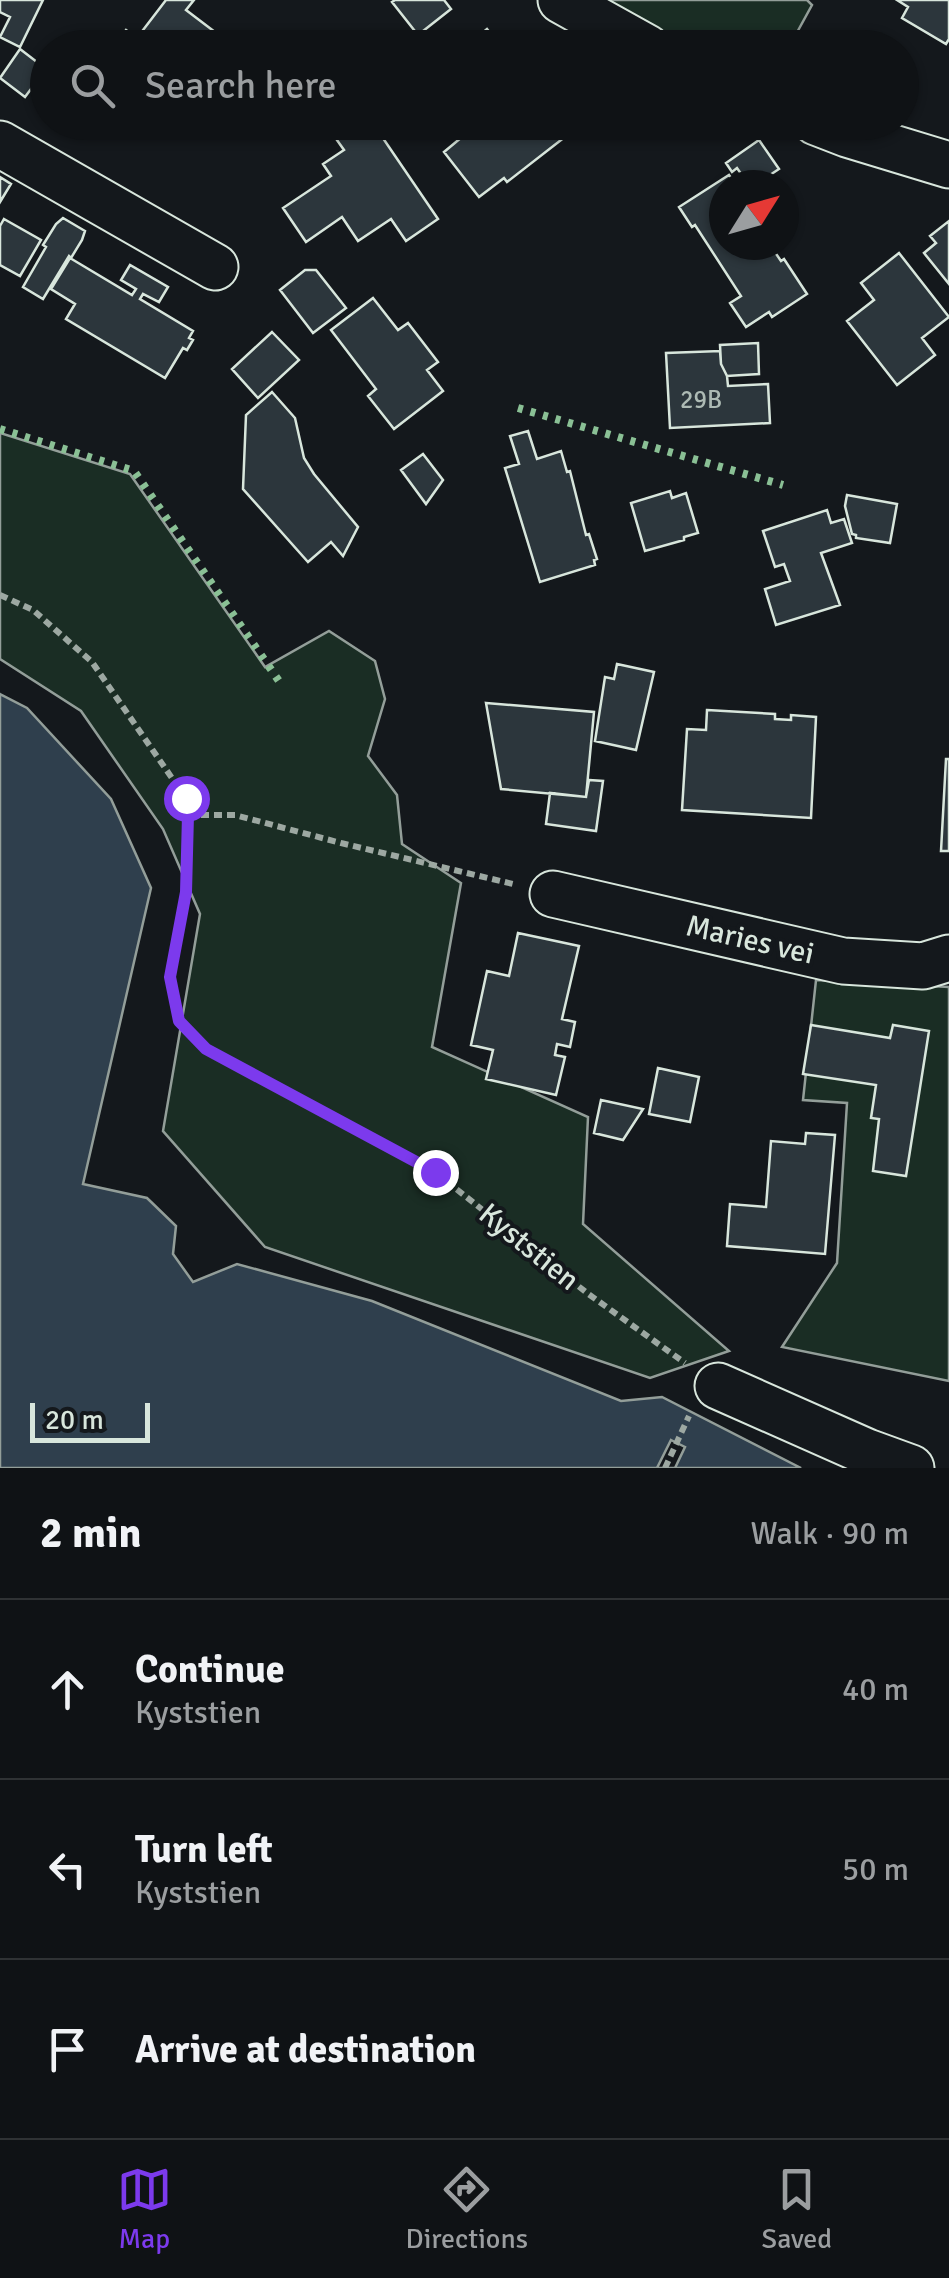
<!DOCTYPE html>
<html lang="en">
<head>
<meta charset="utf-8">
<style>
  body { margin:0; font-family:Signika,sans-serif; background:#181b1e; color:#f1f3f6 }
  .compass { position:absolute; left:709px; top:170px; width:90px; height:90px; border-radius:50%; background:#0f1215; box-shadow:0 2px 8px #0004; rotate:53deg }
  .scale { position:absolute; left:30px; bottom:25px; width:120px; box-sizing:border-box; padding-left:10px; border:5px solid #d8e6dc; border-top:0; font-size:28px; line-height:35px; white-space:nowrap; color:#d8e6dc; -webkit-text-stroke:8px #14181c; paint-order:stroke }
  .stop { position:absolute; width:30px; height:30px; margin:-22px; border:8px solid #7c3aed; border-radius:50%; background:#fff }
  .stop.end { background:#7c3aed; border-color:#fff; box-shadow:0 2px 10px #0008 }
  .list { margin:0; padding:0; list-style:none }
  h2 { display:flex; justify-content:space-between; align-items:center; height:130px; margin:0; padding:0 40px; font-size:42px }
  h2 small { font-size:32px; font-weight:400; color:#9b9ea0 }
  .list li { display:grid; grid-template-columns:65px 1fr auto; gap:30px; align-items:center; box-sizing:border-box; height:180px; padding:0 40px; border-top:2px solid #2f3234 }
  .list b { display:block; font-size:38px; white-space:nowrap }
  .list p { margin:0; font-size:32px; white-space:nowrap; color:#9b9ea0 }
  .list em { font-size:32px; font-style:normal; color:#9b9ea0 }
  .icon { flex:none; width:55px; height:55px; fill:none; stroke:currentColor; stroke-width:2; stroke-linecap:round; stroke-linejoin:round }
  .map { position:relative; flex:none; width:949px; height:1468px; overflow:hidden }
  .search { position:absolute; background:#0f1215; box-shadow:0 2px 8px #0004; left:30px; right:30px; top:30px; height:110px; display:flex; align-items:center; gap:25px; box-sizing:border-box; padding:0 35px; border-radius:55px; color:#9b9ea0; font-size:38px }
  .sheet { height:670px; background:#0f1215 }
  nav { display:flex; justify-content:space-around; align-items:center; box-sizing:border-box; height:140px; border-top:2px solid #2f3234; background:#0f1215; font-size:28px; color:#9b9ea0 }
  nav a { display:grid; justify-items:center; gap:5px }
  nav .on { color:#7c3aed }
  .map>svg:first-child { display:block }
  .green { fill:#1a2d24; stroke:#939e99; stroke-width:2.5 }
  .water { fill:#2f3f4d; stroke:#939e99; stroke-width:2.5 }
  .pier { fill:#14181c; stroke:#939e99; stroke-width:2.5 }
  .building { fill:#2c363c; stroke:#d8e6dc; stroke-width:2.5 }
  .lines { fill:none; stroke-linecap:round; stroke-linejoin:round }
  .minor-casing { stroke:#d8e6dc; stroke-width:49 }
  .path { stroke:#9da8a2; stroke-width:6; stroke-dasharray:8 5; stroke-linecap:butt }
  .minor { stroke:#14181c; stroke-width:45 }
  .hedge { stroke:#8ac095; stroke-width:8; stroke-dasharray:5 8; stroke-linecap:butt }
  .route { stroke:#7c3aed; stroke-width:12 }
  .labels { text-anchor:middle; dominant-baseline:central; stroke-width:8; stroke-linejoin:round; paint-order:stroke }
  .number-label { font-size:25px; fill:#adbab4 }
  .street-label { font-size:30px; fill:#d8e6dc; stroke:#14181c }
</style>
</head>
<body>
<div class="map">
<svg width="949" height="1468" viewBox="0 0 949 1468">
  <rect width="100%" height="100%" fill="#14181c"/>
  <!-- green -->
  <path class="green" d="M602,0H807L812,5L789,47L708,48L664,34Z
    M0,433L130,474L265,667L329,631L375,661L385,699L368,756L397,795L402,844L461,883L432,1047L588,1117L583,1224L729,1351L650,1378L265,1247L163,1131L200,914L163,829L81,711L0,659Z
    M816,980L949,987V1381L782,1347L837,1263L847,1103L803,1100Z"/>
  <!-- water -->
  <path class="water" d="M0,694L27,708L111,799L151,888L83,1184L147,1198L176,1226L173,1254L193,1282L237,1264L372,1301L621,1401L662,1397L801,1468H0Z"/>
  <!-- pier -->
  <path class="pier" d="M671,1440L685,1447L675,1468H657Z"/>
  <!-- building -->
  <path class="building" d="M0,0H43L20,47L0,37L10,17L0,12Z
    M166,0H194L186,10L236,48H154L156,46L140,34Z
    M395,0H444L451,9L418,35L392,2Z
    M897,0H949V39L946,44L902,18L908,7Z
    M487,29L502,48H464Z
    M126,30L150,48H113Z
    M20,49L46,69L25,97L0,78Z
    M347,122H372L438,219L406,241L391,219L358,241L342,217L306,242L283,208L331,176L323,164L344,150L332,133Z
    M480,122H561L570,133L507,182L504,178L479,197L444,152Z
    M759,140L779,169L755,185H749L737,168L732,172L726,163Z
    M729,175L736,185H724V245H770L781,261L784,259L807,294L772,317L769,312L746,327L730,303L741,296L695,225L692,227L679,207Z
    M0,177L11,184L0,202Z
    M63,218L85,231L82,240L71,258L69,256L43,299L23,287L46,247L43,245L56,224Z
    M4,219L41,240L20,276L0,265V226Z
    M949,221V284L924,253L936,243L930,236Z
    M899,253L949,317L922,338L935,355L897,385L847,321L874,300L861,283Z
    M70,258L132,295L136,289L121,280L130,265L168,287L159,302L143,294L140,299L193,331L189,338L193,340L187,350L183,348L165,378L66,319L75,304L51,289Z
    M305,270H316L346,308L313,333L280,290Z
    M373,298L398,330L408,323L438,362L427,370L443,391L394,429L368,396L376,389L331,330Z
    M272,332L299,360L258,398L232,369Z
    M758,343L759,374L727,376L721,364L720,345Z
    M720,351L721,364L727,376L728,386L768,384L770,423L670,428L666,353Z
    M272,392L295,418L304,458L314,474L358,527L343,556L331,542L308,562L243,489L246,415Z
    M528,431L537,459L561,451L567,472L570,471L586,535L589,534L597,559L594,560L595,565L540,582L505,468L519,464L510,436Z
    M423,454L443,480L426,504L401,470Z
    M670,491L672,498L686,493L698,533L684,537V540L645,551L631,503Z
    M847,495L897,504L890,543L856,538V535L852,534L845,506Z
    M827,510L831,523L844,519L852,543L821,553L840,605L776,625L765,589L790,581L784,564L775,567L763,531Z
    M617,664L654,672L636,750L595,741L605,677L614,679Z
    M486,703L594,712L586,797L501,789Z
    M707,710L775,714V719L791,720V715L816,717L811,818L682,810L687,729L706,730Z
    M946,759H949V851H941Z
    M589,780L603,781L596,831L546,824L550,793L586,797Z
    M518,933L579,946L562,1019L575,1022L570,1047L557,1044L555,1055L565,1057L556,1095L486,1079L493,1050L471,1045L487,971L509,976Z
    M811,1025L890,1038L893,1025L929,1031L906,1176L873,1171L879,1119L871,1118L876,1085L803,1074Z
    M658,1068L699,1077L690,1122L649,1114Z
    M601,1100L643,1109L623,1140L594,1133Z
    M806,1133L835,1135L825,1254L727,1246L730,1204L766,1207L771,1141L805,1144Z"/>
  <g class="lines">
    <!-- minor casing -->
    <g class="minor-casing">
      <path id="minor" d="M561,0L647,48
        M816,122L847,134L949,165
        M0,144L215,267
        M553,894L843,961L923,966L949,958
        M718,1386L867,1452L911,1468"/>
    </g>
    <!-- path -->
    <path class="path" d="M0,595L33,610L92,662L185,797L188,815L185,892L170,977L179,1021L206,1049L435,1172L587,1293L685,1363
      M188,815H235L341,843L513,884
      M665,1468L689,1416"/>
    <!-- minor -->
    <use href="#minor" class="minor"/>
    <!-- hedge -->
    <path class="hedge" d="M518,408L783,485
      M0,429L134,471L281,684"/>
  </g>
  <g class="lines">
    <!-- route -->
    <path class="route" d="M186,798L188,815L186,892L170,977L179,1021L206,1049L435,1172"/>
  </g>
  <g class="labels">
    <!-- number labels -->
    <g class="number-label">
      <text x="701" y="399">29B</text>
    </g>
    <!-- street labels -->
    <g class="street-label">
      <text transform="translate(750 940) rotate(13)">Maries vei</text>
      <text transform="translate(529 1247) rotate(39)">Kyststien</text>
    </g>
  </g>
</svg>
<svg class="compass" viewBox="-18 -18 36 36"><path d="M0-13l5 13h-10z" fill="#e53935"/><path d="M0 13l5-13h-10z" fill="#9b9ea0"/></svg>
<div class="scale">20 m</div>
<div class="stop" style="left:186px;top:798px"></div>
<div class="stop end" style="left:435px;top:1172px"></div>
<div class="search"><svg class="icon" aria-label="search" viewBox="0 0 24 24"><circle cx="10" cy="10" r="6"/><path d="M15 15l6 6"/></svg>Search here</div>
</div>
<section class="sheet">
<h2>2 min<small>Walk · 90 m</small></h2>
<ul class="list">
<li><svg class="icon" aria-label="ahead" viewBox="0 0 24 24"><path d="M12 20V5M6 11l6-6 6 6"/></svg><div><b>Continue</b><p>Kyststien</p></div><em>40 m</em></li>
<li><svg class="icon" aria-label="left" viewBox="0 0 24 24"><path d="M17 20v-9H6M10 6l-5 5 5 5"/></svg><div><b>Turn left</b><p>Kyststien</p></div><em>50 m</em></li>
<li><svg class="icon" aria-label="arrive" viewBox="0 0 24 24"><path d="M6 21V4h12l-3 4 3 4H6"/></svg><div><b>Arrive at destination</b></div></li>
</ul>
</section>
<nav>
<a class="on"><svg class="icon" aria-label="map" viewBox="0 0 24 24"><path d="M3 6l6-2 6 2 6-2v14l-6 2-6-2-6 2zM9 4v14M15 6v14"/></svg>Map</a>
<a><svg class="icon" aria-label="directions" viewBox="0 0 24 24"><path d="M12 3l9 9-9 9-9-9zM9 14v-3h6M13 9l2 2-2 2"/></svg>Directions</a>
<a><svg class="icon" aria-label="saved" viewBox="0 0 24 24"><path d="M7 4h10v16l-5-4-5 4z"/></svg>Saved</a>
</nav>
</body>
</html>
